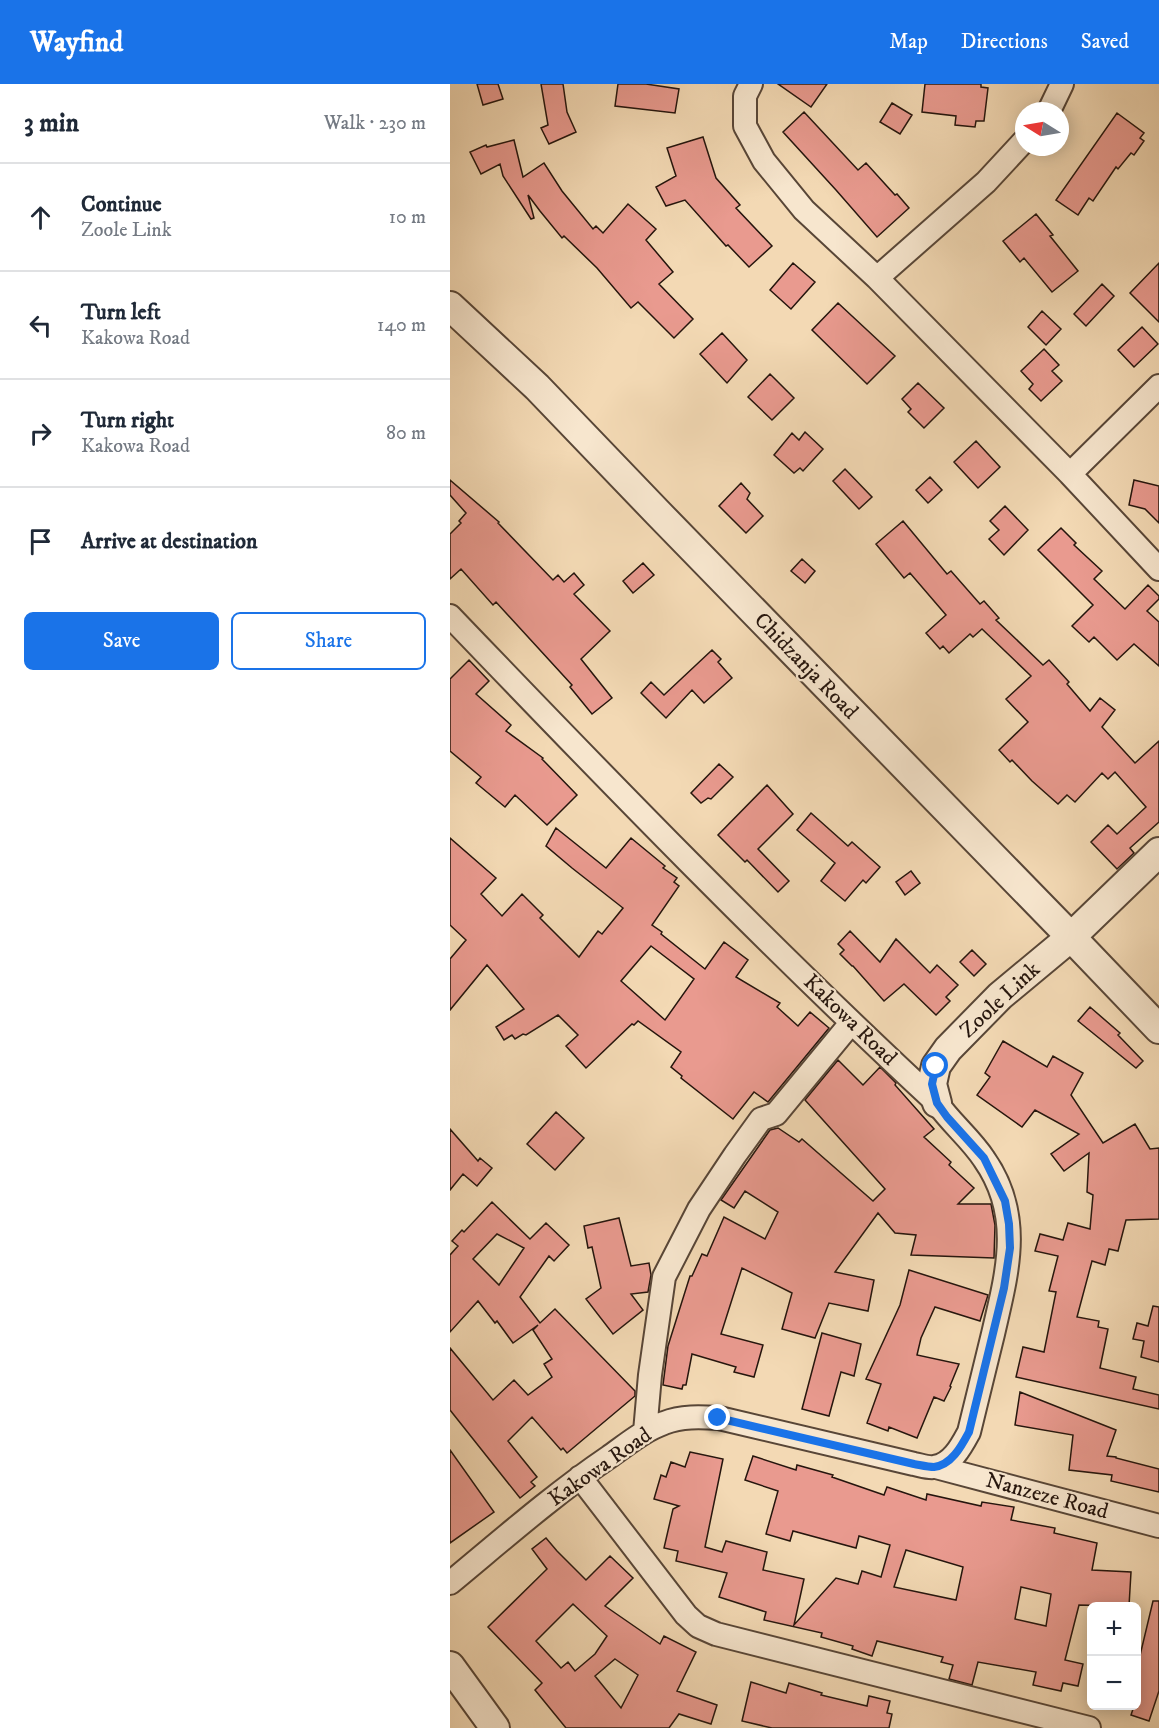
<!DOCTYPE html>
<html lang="en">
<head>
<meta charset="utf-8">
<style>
  body { margin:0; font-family:"IM FELL DW Pica",serif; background:#f2f2f3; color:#1f2937 }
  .controls { position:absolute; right:18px; bottom:18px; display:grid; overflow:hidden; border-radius:9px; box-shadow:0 3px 15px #0003 }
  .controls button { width:54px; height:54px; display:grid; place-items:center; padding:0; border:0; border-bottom:2px solid #e0e1e3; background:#fff; color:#1f2937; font:30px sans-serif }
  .compass { position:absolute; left:565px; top:18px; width:54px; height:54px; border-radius:50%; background:#fff; box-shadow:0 3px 15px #0003; rotate:281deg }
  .stop { position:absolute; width:18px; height:18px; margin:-14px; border:4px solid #1a73e8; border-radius:50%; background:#fff }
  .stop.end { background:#1a73e8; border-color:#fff; box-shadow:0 2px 6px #0008 }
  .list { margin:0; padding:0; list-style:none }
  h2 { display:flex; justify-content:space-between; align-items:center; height:78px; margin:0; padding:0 24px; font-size:26px }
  h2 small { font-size:20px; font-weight:400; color:#747a83 }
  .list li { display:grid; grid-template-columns:39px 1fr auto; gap:18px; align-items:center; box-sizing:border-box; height:108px; padding:0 24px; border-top:2px solid #e0e1e3 }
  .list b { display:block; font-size:22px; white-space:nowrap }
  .list p { margin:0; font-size:20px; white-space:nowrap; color:#747a83 }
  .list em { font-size:20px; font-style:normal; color:#747a83 }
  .actions { display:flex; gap:12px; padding:18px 24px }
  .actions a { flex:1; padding:14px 0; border:2px solid #1a73e8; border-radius:9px; text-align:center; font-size:21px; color:#1a73e8 }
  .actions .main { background:#1a73e8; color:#fff }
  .icon { flex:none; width:33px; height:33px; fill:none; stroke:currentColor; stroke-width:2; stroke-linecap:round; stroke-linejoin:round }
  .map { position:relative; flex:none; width:709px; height:1644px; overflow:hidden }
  header { display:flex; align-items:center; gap:36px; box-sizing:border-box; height:84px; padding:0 30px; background:#1a73e8; color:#fff }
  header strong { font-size:28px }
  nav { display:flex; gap:33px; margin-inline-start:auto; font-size:21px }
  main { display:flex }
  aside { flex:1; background:#fff }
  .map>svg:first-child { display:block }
  .building { fill:#e99a8f; stroke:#25150d; stroke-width:1.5; fill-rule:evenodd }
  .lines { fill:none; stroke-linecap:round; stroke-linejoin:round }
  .minor-casing { stroke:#584637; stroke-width:26 }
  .tertiary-casing { stroke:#584637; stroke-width:32 }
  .minor { stroke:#f7e6ce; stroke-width:22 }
  .tertiary { stroke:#f7e6ce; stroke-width:28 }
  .route { stroke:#1a73e8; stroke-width:8 }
  .labels { text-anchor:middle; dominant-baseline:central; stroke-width:4.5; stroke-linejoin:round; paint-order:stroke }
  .street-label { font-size:22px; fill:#25150d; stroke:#f7e6ce }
</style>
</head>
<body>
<header>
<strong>Wayfind</strong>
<nav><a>Map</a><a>Directions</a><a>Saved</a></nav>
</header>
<main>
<aside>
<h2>3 min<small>Walk · 230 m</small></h2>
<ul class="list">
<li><svg class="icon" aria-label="ahead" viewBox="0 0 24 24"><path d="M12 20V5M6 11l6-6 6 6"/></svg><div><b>Continue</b><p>Zoole Link</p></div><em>10 m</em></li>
<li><svg class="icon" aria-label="left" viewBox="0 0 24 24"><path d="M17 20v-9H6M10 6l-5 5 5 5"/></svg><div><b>Turn left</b><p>Kakowa Road</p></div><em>140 m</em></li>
<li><svg class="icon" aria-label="right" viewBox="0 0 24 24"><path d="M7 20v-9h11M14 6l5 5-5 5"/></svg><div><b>Turn right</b><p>Kakowa Road</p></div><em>80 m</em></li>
<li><svg class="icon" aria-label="arrive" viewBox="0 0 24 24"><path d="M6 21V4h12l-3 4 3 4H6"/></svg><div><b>Arrive at destination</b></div></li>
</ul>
<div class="actions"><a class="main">Save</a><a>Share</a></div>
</aside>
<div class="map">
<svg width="709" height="1644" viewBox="0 0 709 1644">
  <rect width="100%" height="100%" fill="#f3d9b4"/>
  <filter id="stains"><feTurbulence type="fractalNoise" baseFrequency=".00333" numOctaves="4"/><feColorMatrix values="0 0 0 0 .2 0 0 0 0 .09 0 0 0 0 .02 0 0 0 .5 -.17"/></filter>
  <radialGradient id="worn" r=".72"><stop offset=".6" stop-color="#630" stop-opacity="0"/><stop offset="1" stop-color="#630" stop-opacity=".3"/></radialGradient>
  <!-- building -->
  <path class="building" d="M27,0H48L53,15L33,21Z
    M91,0H113L117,28L126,48L99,60L91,44L98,41Z
    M168,0H196L229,5L225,29L165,22Z
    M328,0H377L361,23Z
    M475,0H531V3L538,4L534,37H526L525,43L505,41L506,32L472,28Z
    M442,19L462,31L450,50L430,38Z
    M354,28L408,86L416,79L445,111L447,110L459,124L427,153L386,106L333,48Z
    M667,29L694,49L690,54L694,57L684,71L681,69L668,85L666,83L643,117L639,114L628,131L606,116Z
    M253,53L266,94L290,121L286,124L322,162L299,183L278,161L276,162L235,116L216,122L206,103L226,92L217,64Z
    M64,56L73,93L94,79L112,107L143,145L146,142L153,149L178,120L206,145L196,156L223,188L209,200L243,235L224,254L188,218L181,224L147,184L114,152L112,154L90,127L78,111L84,134L81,135L53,92L50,80L31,90L20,68L36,61L37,63Z
    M586,130L603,151L600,152L628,187L602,208L574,174L570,178L553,157Z
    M343,179L365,198L341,225L320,206Z
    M709,179V238L680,209Z
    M652,200L664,212L636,242L624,230Z
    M388,219L445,272L417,300L362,246Z
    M592,227L611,245L596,261L578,243Z
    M692,243L708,260L684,283L668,266Z
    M272,249L297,276L277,299L250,270Z
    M594,265L609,281L602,287L612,297L591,317L579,305L583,300L571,287Z
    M320,290L344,314L322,336L298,313Z
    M468,299L494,324L474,344L458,328L461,325L452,315Z
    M355,348L373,365L353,387L350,384L344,389L324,371L342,349L349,356Z
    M526,357L550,383L528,404L504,378Z
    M395,385L422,413L409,425L383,397Z
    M480,393L492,406L478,419L466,406Z
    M0,396L49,438L48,439L103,496L108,491L114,498L124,489L134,501L124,510L160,547L131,575L162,614L142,630L120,603L122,601L46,518L43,521L11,485L0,495V450L11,439L9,437L16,429L0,411Z
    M684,396L709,402V439L695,425L679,421Z
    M291,399L300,409L297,415L313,432L296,449L269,422Z
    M555,422L578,446L554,471L539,455L549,446L540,437Z
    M453,437L497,490L501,487L530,520L534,517L549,534L546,536L593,581L599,576L619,598L617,600L640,627L650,614L665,626L652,643L685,679L709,657V738L680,764L684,769L667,785L641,758L658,741L667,750L696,723L665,688L658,695L652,689L625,718L617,711L608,720L582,697L562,676L560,678L549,666L578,638L556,615L581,592L532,545L523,553L520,550L499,569L493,562L490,565L476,549L496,531L460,489L454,494L426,460Z
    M611,444L626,459L624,461L652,487L644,495L675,525L698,501L709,512V515L697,527L709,538V582L684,560L667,576L644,553L639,558L622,542L643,521L588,466Z
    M352,475L365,487L355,499L341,487Z
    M193,479L204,491L183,509L173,497Z
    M262,566L271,575L268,578L282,594L254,619L242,606L216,634L191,609L201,598L214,611Z
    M19,576L39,597L26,610L61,641L56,647L93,674L92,675L127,711L97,741L65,711L55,723L26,699L31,693L0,667V595Z
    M269,680L283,693L261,715L258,714L251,719L241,709Z
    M317,701L343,730L308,765L339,797L328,808L297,776L295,778L268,751Z
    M361,729L398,762L402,758L430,783L416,799L413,796L395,817L371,797L385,779L347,746Z
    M106,744L156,784L181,754L215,782L213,784L227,794L224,798L229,802L202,841L212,848L211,850L255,885L274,858L298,876L286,893L330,919L327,923L348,942L360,928L379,944L318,1018L304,1008L283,1035L231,994L232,992L221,983L231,968L188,937L184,941L182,940L136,984L116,962L128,951L108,931L76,951L73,950L65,955L62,951L54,956L46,943L74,925L37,881L0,926V875L16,856L0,841V754L46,794L31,810L52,832L72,810L93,831L90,834L129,873L148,847L152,850L173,824L122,784L96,762ZM201,862L244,895L215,936L171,897Z
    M461,787L470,799L455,811L446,798Z
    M400,847L430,878L446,855L480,889L487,881L508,901L496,913L500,917L486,931L454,900L434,917L403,882H402L390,870L394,866L388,860Z
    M522,866L536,880L524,892L510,878Z
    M640,923L670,949L668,951L693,977L686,984L628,937Z
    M553,957L597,983L603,972L633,989L621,1011L653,1059L685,1040L700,1065L709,1064V1135L676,1136L668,1167L659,1165L655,1181L642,1177L627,1233L649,1237L648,1243L658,1245L650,1284L686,1293L683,1305L709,1311V1325L566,1293L573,1263L594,1268L606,1208L599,1207L608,1172L585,1167L590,1150L613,1156L618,1139L640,1145L643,1111L637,1108L639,1069L614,1087L601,1070L629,1050L585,1026L572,1043L527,1011L540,993L535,989Z
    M388,976L413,1001L430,983L446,999L445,1001L484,1045L474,1053L501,1078L499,1081L524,1104L508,1120H541L545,1141L544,1174L461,1171L466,1151L445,1149L428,1129L385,1188L424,1196L418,1227L379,1219L365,1254L332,1245L342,1209L292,1184L271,1250L313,1261L304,1293L284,1288L286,1283L242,1270L236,1301H233L232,1305L213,1301L218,1262L240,1192H242L252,1170L257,1172L274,1133L315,1155L328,1128L295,1107L284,1124L271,1116L320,1046L328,1044L349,1058L352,1055L423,1117L435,1105L355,1016Z
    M106,1028L134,1054L105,1086L77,1060Z
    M0,1045L28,1077L30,1074L42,1084L27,1102L13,1090L0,1106Z
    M42,1118L80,1155L96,1139L119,1161L104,1177L99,1172L70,1213L90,1239L105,1225L185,1307V1312L117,1369L113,1364L111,1366L82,1333L58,1357L87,1393L81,1398L85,1402L70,1414L0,1326V1264L43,1316L64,1296L78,1311L102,1293L94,1280L102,1275L83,1246L88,1241L63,1259L47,1237L45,1239L28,1217L0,1248V1171L8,1162L2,1157L12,1146L14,1148ZM47,1150L74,1164L49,1201L23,1175Z
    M169,1134L181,1182L199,1179L201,1191L198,1208L181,1210L193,1226L163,1250L136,1215L151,1204L142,1163L138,1164L134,1142Z
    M459,1186L538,1211L530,1237L485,1223L471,1254L467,1271L509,1280L500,1302L501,1303L494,1317L484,1313L467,1354L439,1343L438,1347L417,1339L431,1300L416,1295L450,1221Z
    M703,1222L709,1223V1278L691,1273L694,1257L683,1255L687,1239L698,1242Z
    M372,1249L411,1260L404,1292L391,1288L379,1332L352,1325Z
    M570,1308L666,1346L657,1372L666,1373V1374L709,1385V1408L661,1397L662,1391L619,1386L623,1351L565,1341Z
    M0,1366L44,1428L0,1459Z
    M240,1368L273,1375L255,1463L272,1468L276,1457L317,1468L313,1486L354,1495L344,1541L386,1494L408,1500L412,1487L431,1493L440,1461L409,1452L406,1464L343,1447L340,1457L316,1450L328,1407L295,1396L303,1372L346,1386L347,1381L383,1391L382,1393L434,1411L437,1403L476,1416L477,1410L531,1422L532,1418L564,1423L561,1436L605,1444L604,1449L647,1459L642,1486L681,1488L679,1522L629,1521L615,1576L633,1580L628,1602L613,1599L611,1607L583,1601L586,1588L528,1578L522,1601L499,1595L503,1581L491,1578L493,1573L427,1557L422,1572L402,1565L403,1562L371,1553L372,1549L314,1536L316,1528L269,1513L277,1489L226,1477L228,1467L214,1464L223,1425L229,1422L204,1415L211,1391L216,1393L221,1378L235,1383ZM456,1466L513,1483L506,1516L444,1503ZM571,1503L601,1510L596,1542L565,1535Z
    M96,1454L107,1467L136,1496L160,1472L183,1494L155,1522L210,1560L214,1552L246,1568L227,1607L267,1621L261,1640L229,1630L219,1644H116L85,1606L92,1599L38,1543L97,1485L82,1465ZM123,1520L157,1552L145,1570L125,1587L118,1578L111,1584L86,1557ZM165,1575L188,1591L171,1624L145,1592Z
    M703,1517H709V1607L699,1637L681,1631L684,1622H687V1584Z
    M301,1598L336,1609L339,1599L372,1609L371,1611L417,1622L419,1612L440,1617L437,1629L442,1630L439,1644H322L292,1637Z"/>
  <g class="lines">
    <!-- minor casing -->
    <g class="minor-casing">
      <path id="minor" d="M301,0L295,12V42L314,77L354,126L427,194L620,390L709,485
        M599,27L612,0
        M427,194L536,98L574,57
        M620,390L709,302
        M0,532C159,698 319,863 487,1019C501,1039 521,1055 534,1075C574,1132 557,1189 543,1250C535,1283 527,1315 519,1348C512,1361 502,1381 484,1383C478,1384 470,1381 464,1380L269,1334C250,1333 232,1332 214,1339C194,1346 176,1361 159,1373C103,1411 52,1456 0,1499
        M195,1348L200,1291L214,1193L249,1125L285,1071L311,1035L326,1030L401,939
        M486,1383L709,1442
        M130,1393L236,1531L248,1542L266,1550L639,1644"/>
    </g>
    <!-- tertiary casing -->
    <g class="tertiary-casing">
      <path id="tertiary" d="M0,222L87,303L208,429L621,853L709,945
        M487,1019L482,1000L486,982L498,965L550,912L621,853L709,768
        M0,1582L45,1644"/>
    </g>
    <!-- minor -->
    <use href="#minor" class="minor"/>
    <!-- tertiary -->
    <use href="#tertiary" class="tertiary"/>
  </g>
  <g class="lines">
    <!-- route -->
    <path class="route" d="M268,1334L464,1380C470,1381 478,1383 484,1383C502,1381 512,1361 519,1348L554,1204L560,1164L559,1140L555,1117L534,1074L497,1033L487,1019L482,1000L486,982"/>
  </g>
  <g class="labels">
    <!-- street labels -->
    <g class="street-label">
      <text transform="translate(356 582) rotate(46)">Chidzanja Road</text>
      <text transform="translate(550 916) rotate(-43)">Zoole Link</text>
      <text transform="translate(400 936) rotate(44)">Kakowa Road</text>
      <text transform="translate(150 1383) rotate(-35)">Kakowa Road</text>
      <text transform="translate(597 1412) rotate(15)">Nanzeze Road</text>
    </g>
  </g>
  <rect width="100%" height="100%" filter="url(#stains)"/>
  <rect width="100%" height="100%" fill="url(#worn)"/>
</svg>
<div class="controls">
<button>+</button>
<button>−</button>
</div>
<svg class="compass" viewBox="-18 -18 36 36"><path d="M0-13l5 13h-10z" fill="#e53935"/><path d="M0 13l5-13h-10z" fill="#747a83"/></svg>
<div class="stop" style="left:486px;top:982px"></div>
<div class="stop end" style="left:268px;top:1334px"></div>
</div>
</main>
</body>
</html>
